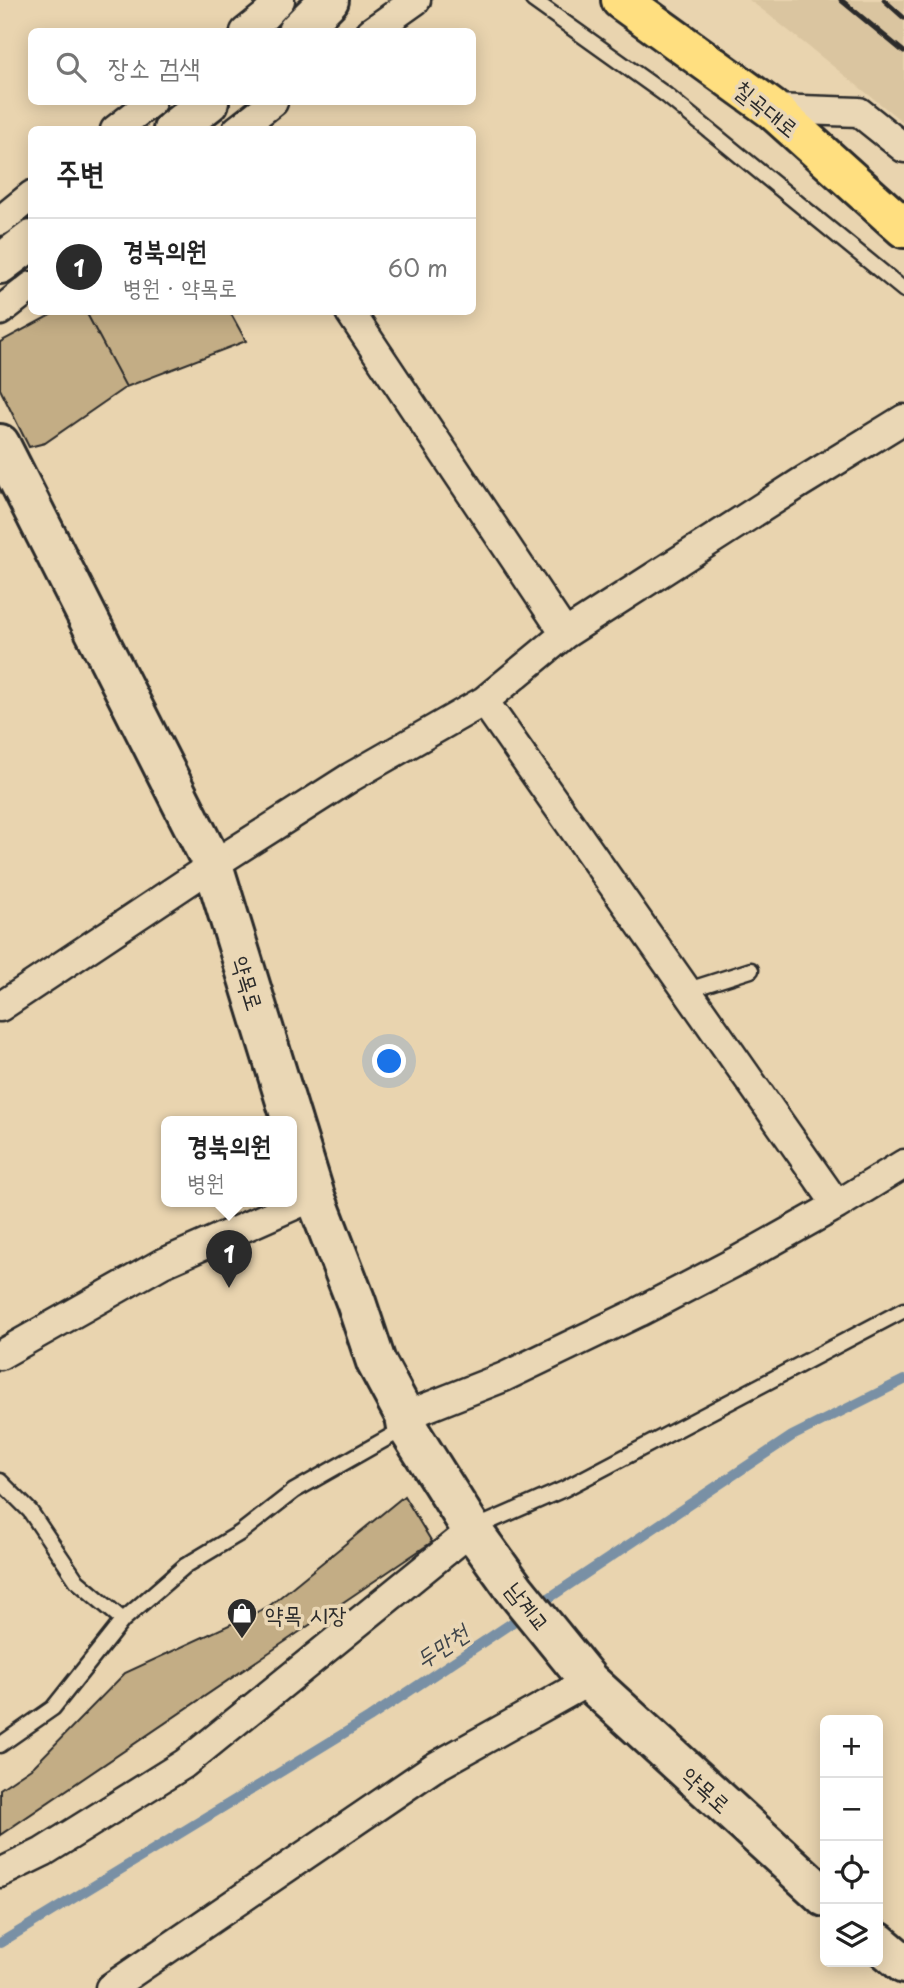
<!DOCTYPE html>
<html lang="ko">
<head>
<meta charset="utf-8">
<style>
  body { margin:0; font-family:"Playpen Sans","Poor Story",sans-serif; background:#f2f2f2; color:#222 }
  .controls { position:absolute; right:21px; bottom:21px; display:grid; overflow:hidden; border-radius:10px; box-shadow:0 4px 18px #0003 }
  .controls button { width:63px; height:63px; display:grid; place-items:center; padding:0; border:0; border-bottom:2px solid #e0e0e0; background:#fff; color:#222; font:35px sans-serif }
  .you { position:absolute; left:390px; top:1062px; width:24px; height:24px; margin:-18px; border:5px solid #fff; border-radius:50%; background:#1a73e8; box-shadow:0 0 0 10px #1a73e833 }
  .badge { display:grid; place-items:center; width:46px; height:46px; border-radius:50%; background:#2b2b2b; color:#fff; font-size:23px; font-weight:700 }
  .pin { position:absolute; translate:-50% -58px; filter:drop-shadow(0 2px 4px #0008) }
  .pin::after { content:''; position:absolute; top:37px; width:24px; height:21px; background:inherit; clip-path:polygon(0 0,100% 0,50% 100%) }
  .popup { position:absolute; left:161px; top:1116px; width:136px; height:91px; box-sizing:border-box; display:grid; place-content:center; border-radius:10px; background:#fff; filter:drop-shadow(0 2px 5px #0005); font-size:23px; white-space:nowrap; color:#767676 }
  .popup b { font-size:26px; color:#222 }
  .popup::after { content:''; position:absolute; left:50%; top:100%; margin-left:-14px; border:14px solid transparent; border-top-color:#fff }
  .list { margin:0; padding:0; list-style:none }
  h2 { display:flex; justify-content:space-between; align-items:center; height:91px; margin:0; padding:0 28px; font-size:30px }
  h2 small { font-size:23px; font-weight:400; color:#767676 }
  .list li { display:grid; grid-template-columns:46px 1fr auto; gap:21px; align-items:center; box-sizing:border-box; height:98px; padding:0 28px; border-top:2px solid #e0e0e0 }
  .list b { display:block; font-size:26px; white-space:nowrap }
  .list p { margin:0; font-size:23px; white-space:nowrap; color:#767676 }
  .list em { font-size:23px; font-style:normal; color:#767676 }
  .icon { flex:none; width:38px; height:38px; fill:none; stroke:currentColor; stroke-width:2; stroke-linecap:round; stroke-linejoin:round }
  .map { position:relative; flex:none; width:904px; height:1988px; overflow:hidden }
  .search { position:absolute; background:#fff; box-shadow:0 4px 18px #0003; left:28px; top:28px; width:448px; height:77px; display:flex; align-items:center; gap:18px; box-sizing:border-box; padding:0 24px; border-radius:10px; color:#767676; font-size:26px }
  .panel { position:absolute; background:#fff; box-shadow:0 4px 18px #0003; left:28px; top:126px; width:448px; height:189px; border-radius:10px }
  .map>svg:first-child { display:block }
  .built { fill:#dac5a0 }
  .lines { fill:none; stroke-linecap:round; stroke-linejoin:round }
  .stream { stroke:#7990a5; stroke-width:10 }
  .building { fill:#c3ad85; stroke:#2b2b2b; stroke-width:2 }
  .lane-casing { stroke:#2b2b2b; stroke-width:19 }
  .street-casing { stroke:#2b2b2b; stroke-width:33 }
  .secondary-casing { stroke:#2b2b2b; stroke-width:44 }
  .primary-casing { stroke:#2b2b2b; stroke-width:44 }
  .lane { stroke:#ead7b5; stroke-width:14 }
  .street { stroke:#ead7b5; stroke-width:28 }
  .secondary { stroke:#ead7b5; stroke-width:38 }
  .primary { stroke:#ffdf80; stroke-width:38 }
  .rail { stroke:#2b2b2b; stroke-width:5 }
  .labels { text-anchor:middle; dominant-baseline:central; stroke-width:7; stroke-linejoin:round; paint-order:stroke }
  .street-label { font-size:23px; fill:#2b2b2b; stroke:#ead7b5 }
  .poi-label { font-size:23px; fill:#2b2b2b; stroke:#ead7b5; text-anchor:start }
  .water-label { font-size:24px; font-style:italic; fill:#3e444a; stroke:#ead7b5 }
</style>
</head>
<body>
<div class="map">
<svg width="904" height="1988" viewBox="0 0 904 1988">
  <rect width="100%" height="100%" fill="#e9d4af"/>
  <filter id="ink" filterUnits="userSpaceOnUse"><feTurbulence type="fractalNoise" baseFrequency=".0143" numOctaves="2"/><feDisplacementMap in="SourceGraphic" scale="14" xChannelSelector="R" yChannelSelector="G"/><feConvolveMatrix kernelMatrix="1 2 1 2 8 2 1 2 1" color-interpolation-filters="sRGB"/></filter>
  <g filter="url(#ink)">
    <!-- built -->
    <path class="built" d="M749,0H904V123L764,11Z"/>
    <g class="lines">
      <!-- stream -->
      <path class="stream" d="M537,1606L792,1436L904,1380
        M0,1943L369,1718L525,1614"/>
    </g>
    <!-- building -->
    <path class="building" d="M56,312H86L126,387L45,443L29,447L0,389V342Z
      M86,312H230L246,341L126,387Z
      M404,1496L432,1542L0,1835V1789L34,1766L125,1673L268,1607Z"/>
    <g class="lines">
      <!-- lane casing -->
      <g class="lane-casing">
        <path id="lane" d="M533,0L666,95L904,290
          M685,991L751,970
          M0,1481L30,1511L77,1581L123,1620
          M475,1528L564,1489L904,1310
          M0,1745L53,1708L123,1620L185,1566L240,1533L294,1491L405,1428"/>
      </g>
      <!-- street casing -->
      <g class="street-casing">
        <path id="street" d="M245,32L265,16L280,0
          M371,32L416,0
          M772,109L859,112L904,148
          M115,130L151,102
          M237,130L273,102
          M0,221L32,195
          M0,311L32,286
          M350,312L565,634
          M484,701L837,1205
          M0,1007L213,865L351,777L484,701L565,634L800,483L904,419
          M0,1355L161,1264L315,1196
          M405,1416L504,1377L639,1312L737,1261L837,1205L904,1164
          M0,1873L43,1852L184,1764L472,1530
          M110,1988L433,1768L589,1681"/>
      </g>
      <!-- secondary casing -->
      <g class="secondary-casing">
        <path id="secondary" d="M297,32L329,0
          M173,130L209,102
          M0,264L32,240
          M0,444L213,865L315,1196L356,1302L376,1362L405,1416L407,1427L472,1530L516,1591L589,1681L825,1897
          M878,1942L904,1964"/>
      </g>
      <!-- primary casing -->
      <g class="primary-casing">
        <path id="primary" d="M621,0L772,109L904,228"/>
      </g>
      <!-- lane -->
      <use href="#lane" class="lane"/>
      <!-- street -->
      <use href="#street" class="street"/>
      <!-- secondary -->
      <use href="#secondary" class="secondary"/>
      <!-- primary -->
      <use href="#primary" class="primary"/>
      <!-- rail -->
      <path class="rail" d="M841,0L904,52
        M884,0L904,18"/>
    </g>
  </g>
  <!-- icons -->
  <defs>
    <g id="shop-pin" transform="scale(1.575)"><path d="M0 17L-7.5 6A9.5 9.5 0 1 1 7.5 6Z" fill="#2b2b2b" stroke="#ead7b5"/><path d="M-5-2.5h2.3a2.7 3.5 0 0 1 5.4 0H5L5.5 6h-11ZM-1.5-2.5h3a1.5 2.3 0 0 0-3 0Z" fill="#fff"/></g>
  </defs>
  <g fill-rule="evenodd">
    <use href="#shop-pin" x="242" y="1613"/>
  </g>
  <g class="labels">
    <!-- street labels -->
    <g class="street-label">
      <text transform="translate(767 108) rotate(39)">칠곡대로</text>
      <text transform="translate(249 983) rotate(73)">약목로</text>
      <text transform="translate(529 1606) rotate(52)">남계교</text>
      <text transform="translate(707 1789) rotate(42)">약목로</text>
    </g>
    <!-- poi labels -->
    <g class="poi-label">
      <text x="265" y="1613">약목 시장</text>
    </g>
    <!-- water labels -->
    <g class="water-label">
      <text transform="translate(441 1645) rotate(-34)">두만천</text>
    </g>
  </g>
</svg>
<div class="controls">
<button>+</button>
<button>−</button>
<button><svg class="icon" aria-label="locate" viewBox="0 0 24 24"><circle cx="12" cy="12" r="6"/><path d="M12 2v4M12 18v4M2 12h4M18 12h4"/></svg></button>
<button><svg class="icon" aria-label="layers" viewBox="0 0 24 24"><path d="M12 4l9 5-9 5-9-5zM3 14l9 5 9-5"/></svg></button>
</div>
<div class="you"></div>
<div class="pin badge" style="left:229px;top:1288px">1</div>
<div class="popup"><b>경북의원</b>병원</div>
<div class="search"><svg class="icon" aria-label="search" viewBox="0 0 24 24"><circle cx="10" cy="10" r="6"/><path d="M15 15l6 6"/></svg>장소 검색</div>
<section class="panel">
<h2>주변<small></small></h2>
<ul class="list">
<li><span class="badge">1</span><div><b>경북의원</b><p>병원 · 약목로</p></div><em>60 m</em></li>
</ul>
</section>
</div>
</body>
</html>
